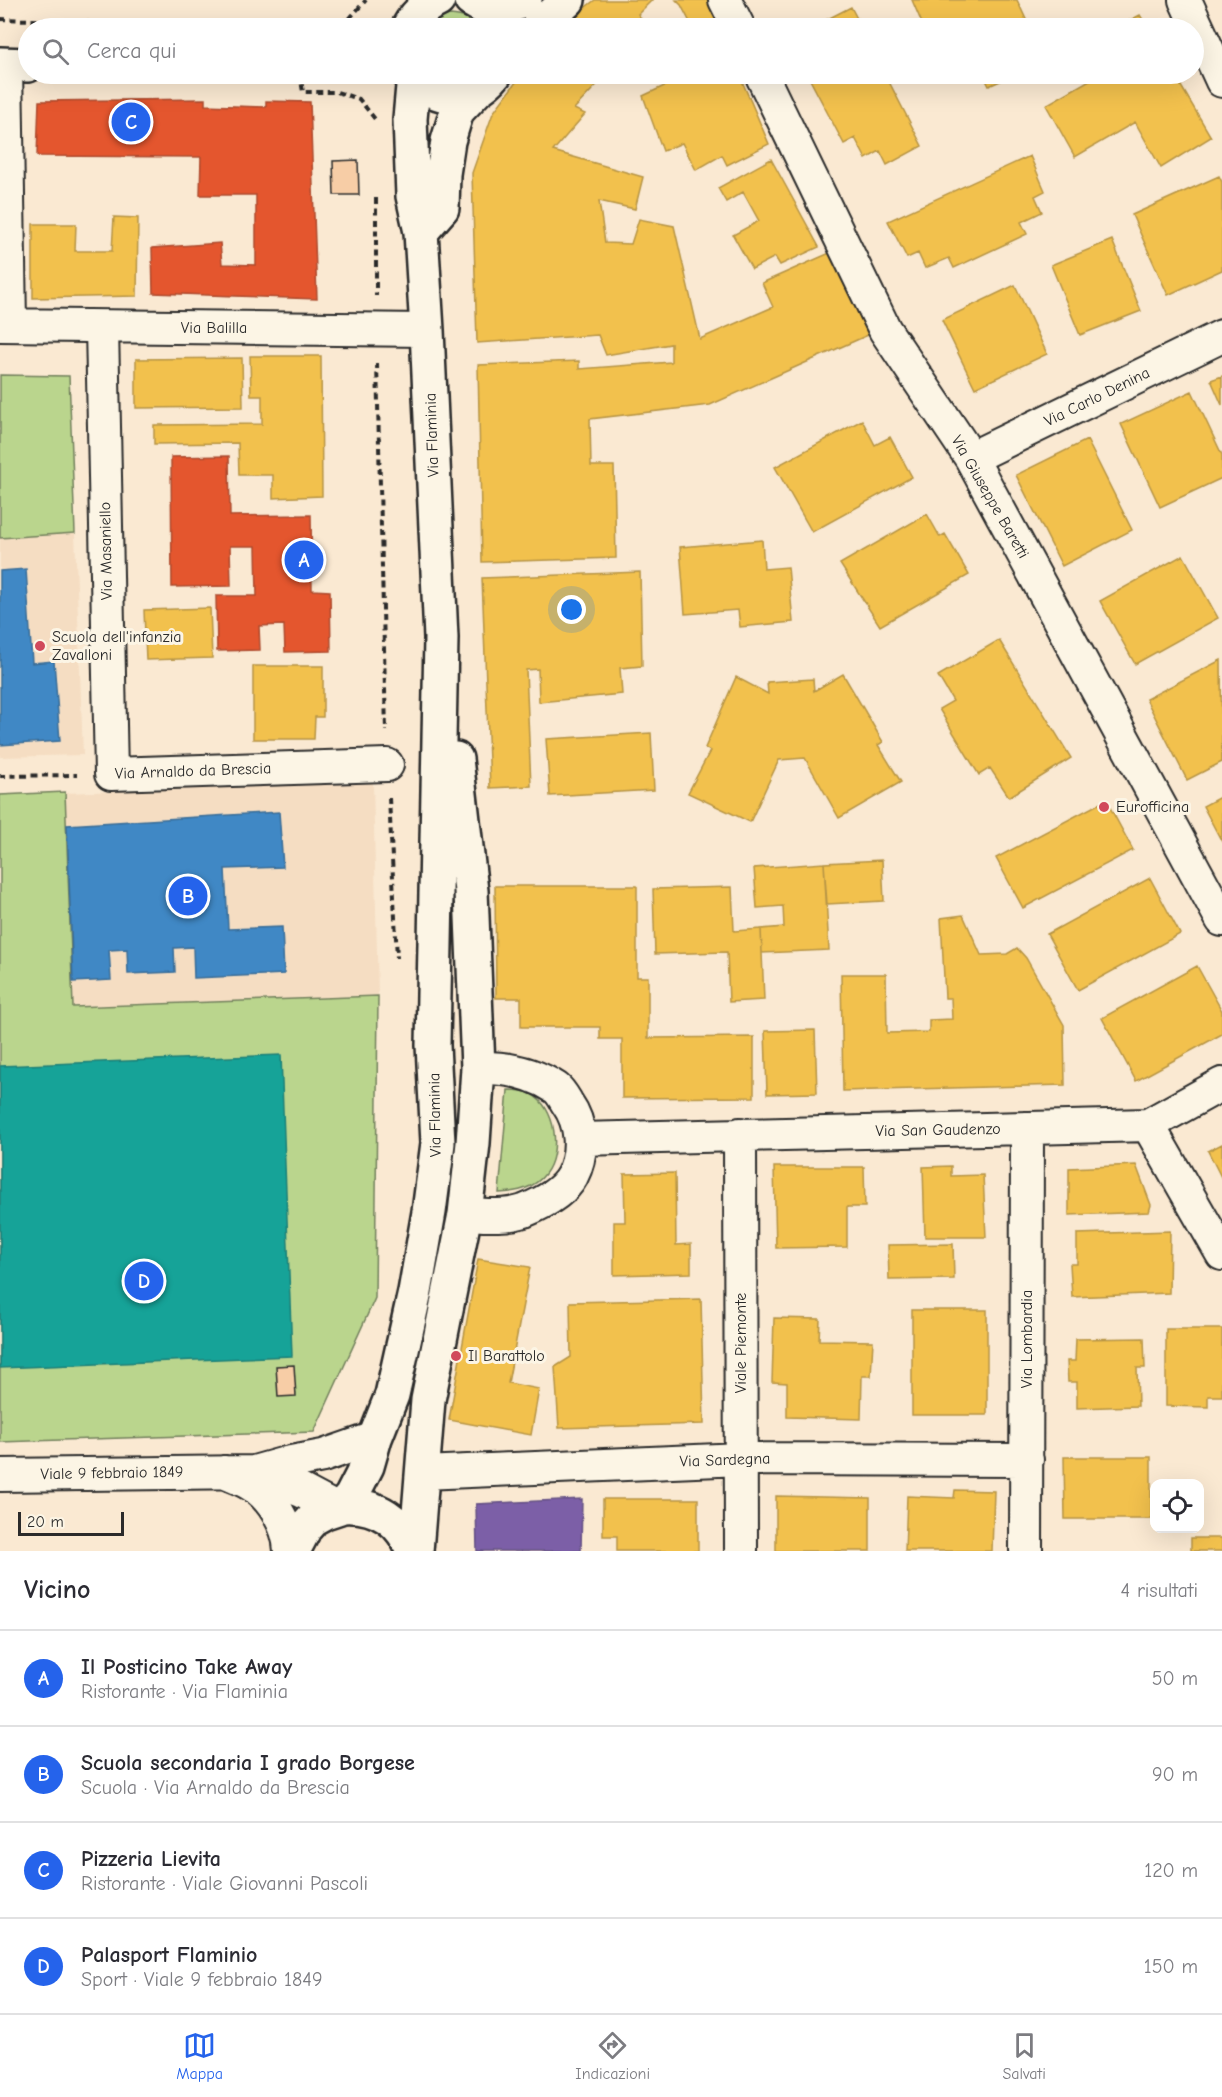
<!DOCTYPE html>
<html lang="it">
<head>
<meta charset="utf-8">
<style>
  body { margin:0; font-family:"Comic Neue",sans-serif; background:#f7f7f7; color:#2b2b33 }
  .controls { position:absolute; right:18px; bottom:18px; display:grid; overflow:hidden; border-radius:12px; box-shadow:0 6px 24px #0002 }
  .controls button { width:54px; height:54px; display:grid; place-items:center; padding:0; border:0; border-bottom:2px solid #e1e1e2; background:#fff; color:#2b2b33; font:30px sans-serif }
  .scale { position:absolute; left:18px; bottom:15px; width:106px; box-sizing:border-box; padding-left:6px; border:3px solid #2b2b2b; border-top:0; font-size:16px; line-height:21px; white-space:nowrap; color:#2b2b2b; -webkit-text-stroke:4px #fcf5e5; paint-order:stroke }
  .you { position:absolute; left:572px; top:610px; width:21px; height:21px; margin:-15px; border:4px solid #fff; border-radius:50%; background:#1a73e8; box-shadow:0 0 0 9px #1a73e833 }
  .badge { display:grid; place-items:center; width:39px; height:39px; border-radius:50%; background:#2563eb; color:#fff; font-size:20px; font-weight:700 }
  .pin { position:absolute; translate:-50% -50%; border:3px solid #fff; box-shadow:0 2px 6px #0006 }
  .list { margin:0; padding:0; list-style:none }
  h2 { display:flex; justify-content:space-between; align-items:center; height:78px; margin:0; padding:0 24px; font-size:26px }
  h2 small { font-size:20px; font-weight:400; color:#7c7c81 }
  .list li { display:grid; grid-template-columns:39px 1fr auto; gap:18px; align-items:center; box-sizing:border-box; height:96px; padding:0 24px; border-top:2px solid #e1e1e2 }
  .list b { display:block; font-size:22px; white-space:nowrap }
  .list p { margin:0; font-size:20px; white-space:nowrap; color:#7c7c81 }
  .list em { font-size:20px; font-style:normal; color:#7c7c81 }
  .icon { flex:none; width:33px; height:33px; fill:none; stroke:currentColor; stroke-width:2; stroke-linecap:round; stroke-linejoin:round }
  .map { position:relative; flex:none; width:1222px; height:1551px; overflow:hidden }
  .search { position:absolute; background:#fff; box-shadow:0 6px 24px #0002; left:18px; right:18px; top:18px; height:66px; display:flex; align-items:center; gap:15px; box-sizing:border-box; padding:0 21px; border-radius:33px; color:#7c7c81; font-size:22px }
  .sheet { height:462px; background:#fff }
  nav { display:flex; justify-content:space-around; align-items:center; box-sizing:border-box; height:84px; border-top:2px solid #e1e1e2; background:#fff; font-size:16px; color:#7c7c81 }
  nav a { display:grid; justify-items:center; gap:3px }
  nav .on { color:#2563eb }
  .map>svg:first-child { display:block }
  .built { fill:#f5ddc2 }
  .green { fill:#bad58d; stroke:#72805c; stroke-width:1.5 }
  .homes { fill:#f2c14e; stroke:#b69444; stroke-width:1.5 }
  .shops { fill:#e4572e; stroke:#ac4a2d; stroke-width:1.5 }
  .offices { fill:#7b5ea7; stroke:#634f82; stroke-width:1.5 }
  .schools { fill:#3f88c5; stroke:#396c97; stroke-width:1.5 }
  .public { fill:#17a398; stroke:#1d7f77; stroke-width:1.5 }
  .building { fill:#f7cda6; stroke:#2b2b2b; stroke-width:1.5 }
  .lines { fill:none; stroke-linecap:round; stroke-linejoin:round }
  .minor-casing { stroke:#2b2b2b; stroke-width:36 }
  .tertiary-casing { stroke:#2b2b2b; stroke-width:38 }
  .path { stroke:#2b2b2b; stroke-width:4; stroke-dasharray:6 4.5; stroke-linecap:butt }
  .minor { stroke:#fcf5e5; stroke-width:32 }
  .tertiary { stroke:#fcf5e5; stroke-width:33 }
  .poi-dot { fill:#d1495b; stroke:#fcf5e5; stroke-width:2 }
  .labels { text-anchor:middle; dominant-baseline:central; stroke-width:6; stroke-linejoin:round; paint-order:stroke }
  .street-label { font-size:16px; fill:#2b2b2b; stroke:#fcf5e5 }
  .poi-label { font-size:16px; fill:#2b2b2b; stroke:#fcf5e5; text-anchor:start }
</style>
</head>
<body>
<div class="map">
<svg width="1222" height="1551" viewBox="0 0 1222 1551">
  <rect width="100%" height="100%" fill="#fae9d2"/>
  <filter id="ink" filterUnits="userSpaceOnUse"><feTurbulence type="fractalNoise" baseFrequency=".0167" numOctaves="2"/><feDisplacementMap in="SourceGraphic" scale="12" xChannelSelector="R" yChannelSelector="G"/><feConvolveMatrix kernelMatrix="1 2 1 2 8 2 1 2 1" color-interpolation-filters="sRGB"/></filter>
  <g filter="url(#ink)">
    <!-- built -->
    <path class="built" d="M75,533L83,755L0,757V538Z
      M373,783L378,996L0,1009V795Z"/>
    <!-- green -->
    <path class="green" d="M450,15C462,16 472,18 479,28H428L441,17Z
      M0,375L69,376L75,533L0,538Z
      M65,792L73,1007L378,996L375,1298L314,1432L0,1442V795Z
      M508,1090C516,1090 524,1090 531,1094C556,1107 562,1152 545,1174C534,1189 516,1192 499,1193Z"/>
    <!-- homes -->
    <path class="homes" d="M595,0H652L638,14L647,28H558Z
      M676,0H707L719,28H693L681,5Z
      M912,0H1017L1030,28H963L962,25L953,28H924Z
      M851,7L862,28H816L814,26Z
      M1140,15L1148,28H1115Z
      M522,74H607L574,109L585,114L553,151L643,177L635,209L599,201L605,243L631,244L639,219L674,226L700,339L773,307L762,283L832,252L868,335L710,405L590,419L591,466H614L616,558L482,562L478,365L579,361V369L671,362V344L606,355L598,335L477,343L472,173L493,113Z
      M690,74H739L769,144L727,165L722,155L696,170L682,143L663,151L643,96Z
      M807,74H885L922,146L887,165L880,151L866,159L855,138L844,144Z
      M983,74H1016L989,86Z
      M1100,74H1174L1211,137L1161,168L1135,122L1075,157L1046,105Z
      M1030,156L1045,191L1035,196L1042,212L1021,222L1027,234L954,268L949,258L925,268L918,253L907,258L888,221Z
      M771,159L819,247L780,265L775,257L752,269L733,235L759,221L743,192L726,202L718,188Z
      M1219,176L1222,182V270L1168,295L1132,215Z
      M114,217L138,218L137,296L33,298V224H76L75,251H112Z
      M1112,240L1141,311L1080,335L1051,265Z
      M1015,285L1047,354L975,388L942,320Z
      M250,356H321L322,496L273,498V475H239L238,443L154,444V425L262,424V396H251Z
      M242,358L243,407L136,408V359Z
      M1222,376V405L1211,380Z
      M1192,391L1222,455V478L1160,507L1121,424Z
      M862,420L875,445L890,437L912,477L812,532L775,467Z
      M1087,440L1132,530L1062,566L1016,475Z
      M927,514L940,537L945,534L969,575L880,626L840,564Z
      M762,540L764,569L788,567L793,622L740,627L738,610L685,614L680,547Z
      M1183,555L1218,618L1135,664L1100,601Z
      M640,572L642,666L620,668L622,694L539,702L538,669L526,670L531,786L490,788L482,578Z
      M210,608L212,658L146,660L144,610Z
      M999,640L1071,758L1009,797L990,768L979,775L939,709L953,701L938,676Z
      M1221,660L1222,762L1187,780L1146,699Z
      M253,666H323V717H315L314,739H253Z
      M843,674L883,742L878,745L901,782L839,818L805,758L779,760L750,822L688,793L710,751L705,748L736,677L768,694L767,682L813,679L814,691Z
      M651,733L654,790L550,796L546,739Z
      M1222,796V842L1203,806Z
      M1106,800L1133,850L1023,908L996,858Z
      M882,860L884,901L827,904L824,863Z
      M824,863L829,950L762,953L761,929L784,927L783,906L757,908L754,868Z
      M1150,878L1180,934L1078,990L1047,934Z
      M495,886H637V977H648V1038L754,1037V1097L622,1098V1039H600V1027H521V998H496Z
      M732,887L734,931L761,929L764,1000L729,1002L727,952L655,954L653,889Z
      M963,915L981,955L1007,954L1017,948L1026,958L1064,1025L1065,1085L843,1091L841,974H886L887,1033L929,1032V1020L952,1019L951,998H945L941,918Z
      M1197,966L1222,1011V1034L1136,1081L1102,1018Z
      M815,1030L817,1093L767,1094L765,1031Z
      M1222,1144V1179L1208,1151Z
      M1136,1165L1151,1205L1149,1212L1069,1215V1168Z
      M951,1166V1176L983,1175L986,1237H925L923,1167Z
      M774,1167H864L865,1207H847V1247L776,1248Z
      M675,1173L676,1245L691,1244V1273L614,1275V1222H625L624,1174Z
      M1170,1231L1169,1293L1072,1297L1070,1264H1077V1234Z
      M953,1244L954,1279L889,1280L888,1245Z
      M478,1259L530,1267L508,1383L539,1389L531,1435L449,1420Z
      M701,1299L704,1424L559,1428L555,1367L571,1357L570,1302Z
      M912,1310H987V1415H912Z
      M774,1318L820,1319L819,1340L873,1341L871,1376H862L861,1419L787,1417V1383L772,1382Z
      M1166,1329H1222V1396H1208V1407L1166,1406Z
      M1144,1338L1145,1368H1137L1138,1406L1077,1408V1382H1068L1067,1361H1075L1076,1339Z
      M1064,1457H1151V1519H1065Z
      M955,1490L994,1491L992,1551H905L907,1496L954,1498Z
      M776,1496L870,1498V1551H776Z
      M603,1499H698V1551H617V1536H603Z
      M1191,1538H1222V1551H1191Z"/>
    <!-- shops -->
    <path class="shops" d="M205,99V105L266,107V101L310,102L317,299L153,293L152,248L220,243L222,264L256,265V195H200L201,157L37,156L39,101Z
      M229,456L230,516L311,515L312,590L330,591L331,651L285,652L284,625L259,626L260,650L217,651L216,596H257L256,546H230L231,586L172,587L171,457Z"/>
    <!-- offices -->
    <path class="offices" d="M582,1499L581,1551H477L476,1504Z"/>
    <!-- schools -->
    <path class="schools" d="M26,569L32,663L54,661L60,741L0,745V571Z
      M279,812L283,867L225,869L228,929L282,927L284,974L194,978L193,947L174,948L175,972L128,974L127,949L109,950L111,980L73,982L67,825Z"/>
    <!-- public -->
    <path class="public" d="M281,1055L292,1356L0,1368V1066Z"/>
    <!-- building -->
    <path class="building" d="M358,160L359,195H334L333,161Z
      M294,1365L296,1396L278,1397L276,1366Z"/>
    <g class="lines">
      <!-- minor casing -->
      <g class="minor-casing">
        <path id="minor" d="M725,0L739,28
          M1185,0L1222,81
          M6,64L10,325
          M761,74L885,330L971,458L1222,920
          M0,325L427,330
          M102,327L111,774L387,765
          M971,458L1222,336
          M1148,1125L1222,1084
          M740,1134L741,1551
          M580,1139L1148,1125L1222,1254
          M465,1214C484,1215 506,1217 524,1211C541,1204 563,1193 572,1176C584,1153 582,1124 567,1103C564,1098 561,1092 556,1088C532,1072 507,1067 478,1068
          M224,1472C232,1476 242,1479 250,1484C272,1496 289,1526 290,1551
          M254,1472L302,1491L334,1508
          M423,1473L741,1459L1027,1460
          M0,1475L254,1472L286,1463L323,1456L375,1438
          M1026,1551L1027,1128"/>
      </g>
      <!-- tertiary casing -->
      <g class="tertiary-casing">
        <path id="tertiary" d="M471,0L488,10L500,28
          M488,10L508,7L525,0
          M408,28C415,15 424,6 438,0
          M538,28L568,0
          M0,64L28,65
          M413,74C436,103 472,103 495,74
          M421,232L442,208L443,174L448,141L457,111L477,90
          M343,1506C377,1504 401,1520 413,1551
          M293,1551L305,1528L314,1518L325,1512L343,1506L351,1497L367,1466L375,1438L392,1395L415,1292L429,1212L438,1143L433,1045L441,638L427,330L421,232L413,196L410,119L414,75
          M416,1551L428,1400L465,1214L473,1143L478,1068L471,891L456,759"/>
      </g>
      <!-- path -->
      <path class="path" d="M0,19L281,28
        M298,28L349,19L366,0
        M300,74L303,92H337L359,99L375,119
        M376,198V296
        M377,363L386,731
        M0,776L77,775
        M389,798L397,958"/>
      <!-- minor -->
      <use href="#minor" class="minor"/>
      <!-- tertiary -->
      <use href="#tertiary" class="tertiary"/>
    </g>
  </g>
  <!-- markers -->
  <g class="poi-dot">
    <circle cx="40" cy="646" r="6"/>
    <circle cx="1104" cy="807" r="6"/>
    <circle cx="456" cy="1356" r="6"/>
  </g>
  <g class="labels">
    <!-- street labels -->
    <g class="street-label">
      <text x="214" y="328">Via Balilla</text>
      <text transform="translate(1097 397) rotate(-26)">Via Carlo Denina</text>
      <text transform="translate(432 435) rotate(-92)">Via Flaminia</text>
      <text transform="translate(990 497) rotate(60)">Via Giuseppe Baretti</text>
      <text transform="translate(106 551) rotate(-91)">Via Masaniello</text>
      <text transform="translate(193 771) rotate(-2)">Via Arnaldo da Brescia</text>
      <text transform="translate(435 1115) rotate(-91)">Via Flaminia</text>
      <text transform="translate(938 1130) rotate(-1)">Via San Gaudenzo</text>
      <text transform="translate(1027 1339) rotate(-90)">Via Lombardia</text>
      <text transform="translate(741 1343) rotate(-90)">Viale Piemonte</text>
      <text transform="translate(725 1460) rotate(-2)">Via Sardegna</text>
      <text transform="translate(112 1473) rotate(-1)">Viale 9 febbraio 1849</text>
    </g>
    <!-- poi labels -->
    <g class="poi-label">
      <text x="52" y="637">Scuola dell'infanzia<tspan x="52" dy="18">Zavalloni</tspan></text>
      <text x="1116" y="807">Eurofficina</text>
      <text x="468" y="1356">Il Barattolo</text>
    </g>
  </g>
</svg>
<div class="controls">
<button><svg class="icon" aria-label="locate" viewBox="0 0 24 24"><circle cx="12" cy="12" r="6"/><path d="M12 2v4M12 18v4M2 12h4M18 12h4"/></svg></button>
</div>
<div class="scale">20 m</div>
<div class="you"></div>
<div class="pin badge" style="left:304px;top:560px">A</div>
<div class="pin badge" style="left:188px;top:896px">B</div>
<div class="pin badge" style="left:131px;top:122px">C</div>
<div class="pin badge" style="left:144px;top:1281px">D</div>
<div class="search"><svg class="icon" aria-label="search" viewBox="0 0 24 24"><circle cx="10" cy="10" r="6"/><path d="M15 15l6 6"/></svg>Cerca qui</div>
</div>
<section class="sheet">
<h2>Vicino<small>4 risultati</small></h2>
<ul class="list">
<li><span class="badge">A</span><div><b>Il Posticino Take Away</b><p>Ristorante · Via Flaminia</p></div><em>50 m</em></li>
<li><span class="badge">B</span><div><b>Scuola secondaria I grado Borgese</b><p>Scuola · Via Arnaldo da Brescia</p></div><em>90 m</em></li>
<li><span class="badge">C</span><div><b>Pizzeria Lievita</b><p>Ristorante · Viale Giovanni Pascoli</p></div><em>120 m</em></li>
<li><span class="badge">D</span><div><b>Palasport Flaminio</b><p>Sport · Viale 9 febbraio 1849</p></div><em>150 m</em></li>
</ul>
</section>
<nav>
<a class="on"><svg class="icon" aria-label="map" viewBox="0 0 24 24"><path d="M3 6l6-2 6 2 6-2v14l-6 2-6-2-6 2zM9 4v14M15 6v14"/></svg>Mappa</a>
<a><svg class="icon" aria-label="directions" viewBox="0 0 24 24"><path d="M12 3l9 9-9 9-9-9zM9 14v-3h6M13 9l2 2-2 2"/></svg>Indicazioni</a>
<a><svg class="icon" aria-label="saved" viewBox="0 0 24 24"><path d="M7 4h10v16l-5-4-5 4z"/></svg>Salvati</a>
</nav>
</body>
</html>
